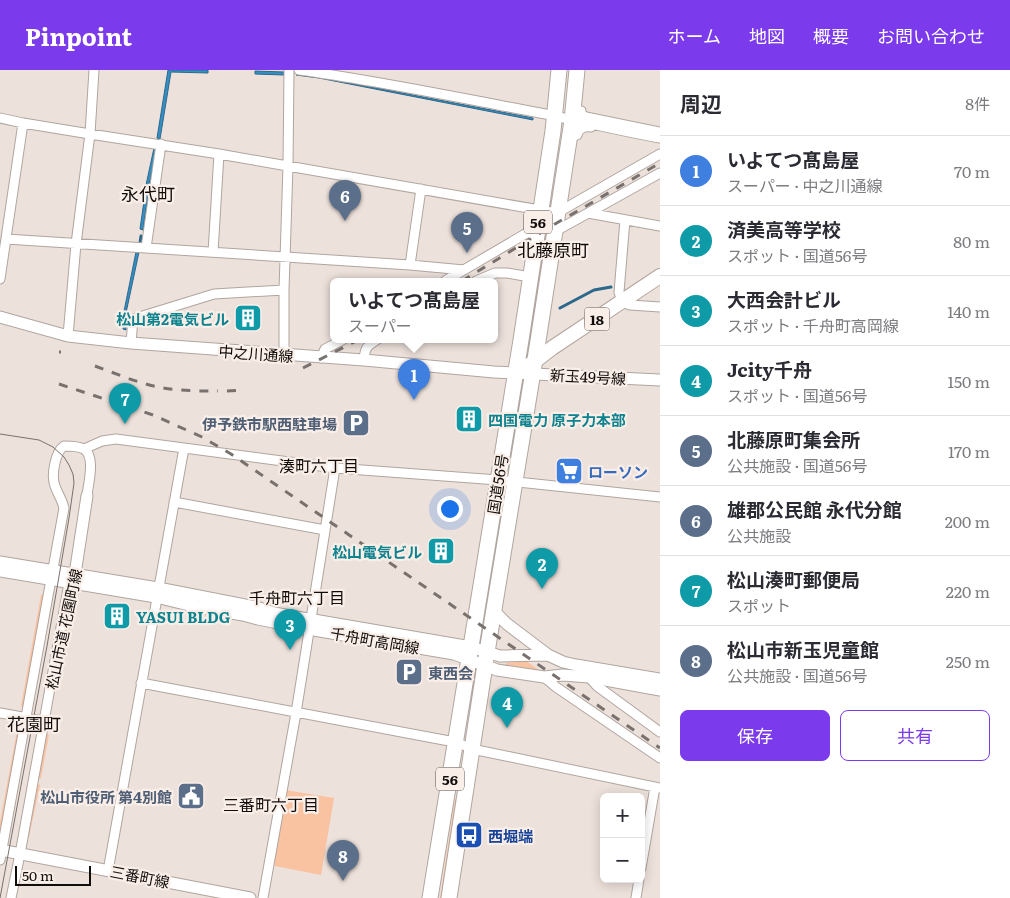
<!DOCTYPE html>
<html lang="ja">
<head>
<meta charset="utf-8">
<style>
  body { margin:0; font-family:Literata,"Noto Sans JP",serif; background:#f2f2f3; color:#2b2b33 }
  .controls { position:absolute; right:15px; bottom:15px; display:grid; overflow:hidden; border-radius:8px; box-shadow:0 2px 12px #0003 }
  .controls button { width:45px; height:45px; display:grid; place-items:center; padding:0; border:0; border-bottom:1px solid #e1e1e2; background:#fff; color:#2b2b33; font:25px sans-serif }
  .scale { position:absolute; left:15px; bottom:12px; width:76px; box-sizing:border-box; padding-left:5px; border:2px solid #100c0a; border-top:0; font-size:14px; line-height:18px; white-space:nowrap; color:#100c0a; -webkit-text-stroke:4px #faeee8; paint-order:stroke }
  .you { position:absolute; left:449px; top:438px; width:18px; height:18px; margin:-12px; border:4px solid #fff; border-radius:50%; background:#1a73e8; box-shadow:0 0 0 8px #1a73e833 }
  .badge { display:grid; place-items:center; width:32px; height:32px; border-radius:50%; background:#7c3aed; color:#fff; font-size:16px; font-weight:700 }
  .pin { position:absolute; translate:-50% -41px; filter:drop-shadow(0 1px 2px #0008) }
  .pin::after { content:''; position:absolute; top:26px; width:18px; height:15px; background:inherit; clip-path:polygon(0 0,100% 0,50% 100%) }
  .popup { position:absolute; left:330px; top:208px; width:168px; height:65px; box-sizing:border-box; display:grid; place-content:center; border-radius:8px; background:#fff; filter:drop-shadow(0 1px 4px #0005); font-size:16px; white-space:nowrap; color:#7c7c81 }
  .popup b { font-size:19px; color:#2b2b33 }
  .popup::after { content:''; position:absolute; left:50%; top:100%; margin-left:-10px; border:10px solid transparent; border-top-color:#fff }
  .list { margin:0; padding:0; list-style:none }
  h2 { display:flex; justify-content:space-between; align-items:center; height:65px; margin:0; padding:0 20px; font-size:21px }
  h2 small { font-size:16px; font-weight:400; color:#7c7c81 }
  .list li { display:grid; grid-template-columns:32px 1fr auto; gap:15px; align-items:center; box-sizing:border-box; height:70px; padding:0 20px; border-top:1px solid #e1e1e2 }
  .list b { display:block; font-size:19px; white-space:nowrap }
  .list p { margin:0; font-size:16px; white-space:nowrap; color:#7c7c81 }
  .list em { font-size:16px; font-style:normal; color:#7c7c81 }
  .actions { display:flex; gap:10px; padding:15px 20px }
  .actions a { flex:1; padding:11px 0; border:1px solid #7c3aed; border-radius:8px; text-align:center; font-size:18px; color:#7c3aed }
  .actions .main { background:#7c3aed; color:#fff }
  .map { position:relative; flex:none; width:660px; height:828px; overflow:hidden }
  header { display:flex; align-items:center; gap:30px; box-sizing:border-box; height:70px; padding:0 25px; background:#7c3aed; color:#fff }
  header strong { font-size:24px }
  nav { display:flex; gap:28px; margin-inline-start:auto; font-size:18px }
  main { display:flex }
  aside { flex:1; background:#fff }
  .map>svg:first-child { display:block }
  .green { fill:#f9c2a1 }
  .water { fill:#368fc3; stroke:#2b688c }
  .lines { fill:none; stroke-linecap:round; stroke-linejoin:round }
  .stream { stroke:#2b688c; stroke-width:3 }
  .minor-casing { stroke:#b0a59f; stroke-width:11 }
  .tertiary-casing { stroke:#b0a59f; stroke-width:13 }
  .primary-casing { stroke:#b0a59f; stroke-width:16 }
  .trunk-casing { stroke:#b0a59f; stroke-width:17 }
  .minor { stroke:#fff; stroke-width:9 }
  .tertiary { stroke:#fff; stroke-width:11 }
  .primary { stroke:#fff; stroke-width:14 }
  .trunk { stroke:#fff; stroke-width:15 }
  .tram { stroke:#79716d; stroke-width:1 }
  .rail { stroke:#79716d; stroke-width:3; stroke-dasharray:9 9; stroke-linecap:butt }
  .labels { text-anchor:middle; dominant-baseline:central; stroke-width:4.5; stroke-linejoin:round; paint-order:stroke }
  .shield { fill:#faeee8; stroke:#56504d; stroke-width:1 }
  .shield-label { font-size:14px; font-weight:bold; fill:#100c0a }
  .culture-label { font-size:15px; font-weight:bold; fill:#0d838f; stroke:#faeee8; text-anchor:end }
  .street-label { font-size:15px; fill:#100c0a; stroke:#faeee8 }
  .service-label { font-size:15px; font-weight:bold; fill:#4e5e75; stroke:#faeee8; text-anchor:end }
  .shop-label { font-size:15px; font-weight:bold; fill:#366cbe; stroke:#faeee8; text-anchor:start }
  .transit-label { font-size:15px; font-weight:bold; fill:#164399; stroke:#faeee8; text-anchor:start }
  .neighbourhood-label { font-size:16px; fill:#100c0a; stroke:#faeee8 }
  .quarter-label { font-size:18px; fill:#100c0a; stroke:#faeee8 }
</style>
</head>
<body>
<header>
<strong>Pinpoint</strong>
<nav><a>ホーム</a><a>地図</a><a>概要</a><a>お問い合わせ</a></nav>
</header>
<main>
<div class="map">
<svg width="660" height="828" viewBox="0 0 660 828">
  <rect width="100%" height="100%" fill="#ede1db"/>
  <!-- green -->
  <path class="green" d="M546,165L533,250H531L544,167Z
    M518,330H521L508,405H506Z
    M499,446H501L486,542L484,541Z
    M43,524L44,525L24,637H22L21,636L41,525Z
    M71,531L73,532L58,614L57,615L55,614Z
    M526,591L539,600L506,595V593Z
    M17,661H18L19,662L0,763V752Z
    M47,664L49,665L41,708L39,709L38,707L46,665Z
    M38,714L40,715L29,767L28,766Z
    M285,720L334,728L321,805L275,796L272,792Z
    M455,729H457L442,828H440Z"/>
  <!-- water -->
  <path class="water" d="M168,0H208V3L171,2L160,69L157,68Z
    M255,1L284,2V5L255,4Z
    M298,3L533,48V50L319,8L296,5Z
    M154,78H157L149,115H146Z
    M145,124H148L143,160L140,159Z
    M136,182H139L126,243H129V246L126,247V260L123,259V256H121Z"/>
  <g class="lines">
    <!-- stream -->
    <path class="stream" d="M140,173L141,166
      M560,238L594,220L611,217"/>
    <!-- minor casing -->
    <g class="minor-casing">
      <path id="minor" d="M299,0C380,11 460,28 540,43C580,51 620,61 660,68
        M0,48L23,53L90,64L219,84L557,143L660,84
        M591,57C584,56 579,58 577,65L581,41V44L586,47L660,62
        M588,143L660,156
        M625,150L619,222L622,232L630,235L660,237
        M554,162L660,103
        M6,169L410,195L464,200
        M146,178L161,74
        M213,182L219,84
        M410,195L421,119
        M0,209L23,53
        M445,211L537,157
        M476,211L495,203H507L530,207
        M68,266L76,174L90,64L94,0
        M131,273L133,249L214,224L284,220
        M284,285V220L288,96L289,0
        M321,288L325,279L344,269
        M364,290C365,277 367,276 378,269
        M84,379L102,371L116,369L335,398L498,410L660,427
        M174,432L325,460
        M589,604V607L597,616L660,662
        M544,607L556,617L660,688
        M141,613L444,670L456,672L472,679L660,718
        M0,643L44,651
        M0,790L64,438C62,429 58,425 55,416C51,406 55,382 64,376C70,376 78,376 84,379C96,387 88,414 87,426
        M641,798L655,717
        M108,801L184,378
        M11,828L20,784L69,513
        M263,828L296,643L335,398
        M636,828L639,809"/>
    </g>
    <!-- tertiary casing -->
    <g class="tertiary-casing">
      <path id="tertiary" d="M0,247L68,266L131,273L364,290L494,302L660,310
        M0,492L158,518L204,527L256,537L274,543L302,548L471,577L500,586L548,585L563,592L576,595L660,609
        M0,501L156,527L197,537L243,545L258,549L308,559L454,584L497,600L544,607L563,605L589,607L660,620
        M72,510L75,504L87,426
        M494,541L507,554L548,585
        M0,780L250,828"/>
    </g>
    <!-- primary casing -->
    <g class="primary-casing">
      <path id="primary" d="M515,303L534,292L552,278L660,206"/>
    </g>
    <!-- trunk casing -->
    <g class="trunk-casing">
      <path id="trunk" d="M430,828L521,270L553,61L559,0
        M449,828L487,582L538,271L572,51L577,0"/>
    </g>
    <!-- minor -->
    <use href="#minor" class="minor"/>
    <!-- tertiary -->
    <use href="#tertiary" class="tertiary"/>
    <!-- primary -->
    <use href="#primary" class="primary"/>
    <!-- trunk -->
    <use href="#trunk" class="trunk"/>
    <!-- tram -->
    <path class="tram" d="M0,364L39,370L53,377L64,387L69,395L73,404L74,413L69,448L47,576L0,828"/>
    <!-- rail -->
    <path class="rail" d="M462,211L555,154L660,93
      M59,282H61
      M95,296C117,304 140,314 163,318C181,321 200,321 218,321
      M303,298L360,269
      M59,314L153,345L202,367L231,384L660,678
      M227,321L242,320"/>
  </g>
  <!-- icons -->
  <defs>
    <g id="building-square" transform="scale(1.4375)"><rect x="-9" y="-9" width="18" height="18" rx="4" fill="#0f9aa8" stroke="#faeee8"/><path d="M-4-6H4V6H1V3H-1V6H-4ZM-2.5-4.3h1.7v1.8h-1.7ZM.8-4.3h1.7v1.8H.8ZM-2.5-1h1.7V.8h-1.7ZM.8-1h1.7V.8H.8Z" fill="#fff"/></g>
    <g id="parking-square" transform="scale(1.4375)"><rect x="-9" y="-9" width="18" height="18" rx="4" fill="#5c6f8a" stroke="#faeee8"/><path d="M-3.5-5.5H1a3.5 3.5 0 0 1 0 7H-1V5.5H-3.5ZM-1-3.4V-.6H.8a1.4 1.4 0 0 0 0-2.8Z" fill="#fff"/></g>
    <g id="supermarket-square" transform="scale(1.4375)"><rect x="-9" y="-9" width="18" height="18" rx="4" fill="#3f7fe0" stroke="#faeee8"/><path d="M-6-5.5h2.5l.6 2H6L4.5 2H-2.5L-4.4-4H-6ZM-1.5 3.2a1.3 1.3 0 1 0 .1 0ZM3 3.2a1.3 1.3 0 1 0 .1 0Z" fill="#fff"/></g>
    <g id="civic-square" transform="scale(1.4375)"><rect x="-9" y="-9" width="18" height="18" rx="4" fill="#5c6f8a" stroke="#faeee8"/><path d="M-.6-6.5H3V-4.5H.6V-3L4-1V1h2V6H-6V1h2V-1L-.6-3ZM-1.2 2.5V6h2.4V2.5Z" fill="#fff"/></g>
    <g id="bus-square" transform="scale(1.4375)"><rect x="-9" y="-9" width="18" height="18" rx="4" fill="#1a4fb4" stroke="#faeee8"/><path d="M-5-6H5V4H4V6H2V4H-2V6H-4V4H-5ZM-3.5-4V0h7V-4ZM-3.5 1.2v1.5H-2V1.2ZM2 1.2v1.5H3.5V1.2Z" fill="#fff"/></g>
  </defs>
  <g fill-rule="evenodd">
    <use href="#building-square" x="248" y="248"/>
    <use href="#building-square" x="469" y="349"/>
    <use href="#parking-square" x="356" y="353"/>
    <use href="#supermarket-square" x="569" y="401"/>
    <use href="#building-square" x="441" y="481"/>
    <use href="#building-square" x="117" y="546"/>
    <use href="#parking-square" x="409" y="602"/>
    <use href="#civic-square" x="191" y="726"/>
    <use href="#bus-square" x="469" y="765"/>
  </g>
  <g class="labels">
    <!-- shield labels -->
    <g class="shield">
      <rect x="524" y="140.5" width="28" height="23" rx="4"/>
      <rect x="584.5" y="237.5" width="25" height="23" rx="4"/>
      <rect x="436" y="697.5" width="28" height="23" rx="4"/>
    </g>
    <g class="shield-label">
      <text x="538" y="152">56</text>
      <text x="597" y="249">18</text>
      <text x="450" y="709">56</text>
    </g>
    <!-- culture labels -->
    <g class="culture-label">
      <text x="229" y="248">松山第2電気ビル</text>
      <text x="488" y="349" text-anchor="start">四国電力 原子力本部</text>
      <text x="422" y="481">松山電気ビル</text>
      <text x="136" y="546" text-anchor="start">YASUI BLDG</text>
    </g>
    <!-- street labels -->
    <g class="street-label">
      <text transform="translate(256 283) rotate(4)">中之川通線</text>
      <text transform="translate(588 306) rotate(3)">新玉49号線</text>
      <text transform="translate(497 414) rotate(-81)">国道56号</text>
      <text transform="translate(63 559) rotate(-78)">松山市道 花園町線</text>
      <text transform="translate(375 570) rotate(10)">千舟町高岡線</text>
      <text transform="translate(140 806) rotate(11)">三番町線</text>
    </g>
    <!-- service labels -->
    <g class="service-label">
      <text x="337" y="353">伊予鉄市駅西駐車場</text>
      <text x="428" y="602" text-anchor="start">東西会</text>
      <text x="172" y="726">松山市役所 第4別館</text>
    </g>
    <!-- shop labels -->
    <g class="shop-label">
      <text x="588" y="401">ローソン</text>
    </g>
    <!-- transit labels -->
    <g class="transit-label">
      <text x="488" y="765">西堀端</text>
    </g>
    <!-- neighbourhood labels -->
    <g class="neighbourhood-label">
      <text x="319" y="395">湊町六丁目</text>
      <text x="297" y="527">千舟町六丁目</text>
      <text x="271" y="734">三番町六丁目</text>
    </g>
    <!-- quarter labels -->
    <g class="quarter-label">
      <text x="148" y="123">永代町</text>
      <text x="553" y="179">北藤原町</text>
      <text x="34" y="653">花園町</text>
    </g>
  </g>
</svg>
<div class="controls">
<button>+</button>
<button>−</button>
</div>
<div class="scale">50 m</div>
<div class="you"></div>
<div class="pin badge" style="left:414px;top:330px;background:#3f7fe0">1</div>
<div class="popup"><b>いよてつ髙島屋</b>スーパー</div>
<div class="pin badge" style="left:542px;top:519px;background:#0f9aa8">2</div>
<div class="pin badge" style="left:290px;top:580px;background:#0f9aa8">3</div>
<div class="pin badge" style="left:507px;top:658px;background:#0f9aa8">4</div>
<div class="pin badge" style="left:467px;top:183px;background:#5c6f8a">5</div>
<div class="pin badge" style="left:345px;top:151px;background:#5c6f8a">6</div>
<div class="pin badge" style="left:125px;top:354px;background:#0f9aa8">7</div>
<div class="pin badge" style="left:343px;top:811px;background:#5c6f8a">8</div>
</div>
<aside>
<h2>周辺<small>8件</small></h2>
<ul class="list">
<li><span class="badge" style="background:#3f7fe0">1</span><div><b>いよてつ髙島屋</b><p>スーパー · 中之川通線</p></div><em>70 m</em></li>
<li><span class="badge" style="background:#0f9aa8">2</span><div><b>済美高等学校</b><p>スポット · 国道56号</p></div><em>80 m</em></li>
<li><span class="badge" style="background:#0f9aa8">3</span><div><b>大西会計ビル</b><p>スポット · 千舟町高岡線</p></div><em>140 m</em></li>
<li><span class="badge" style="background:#0f9aa8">4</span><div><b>Jcity千舟</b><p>スポット · 国道56号</p></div><em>150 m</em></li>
<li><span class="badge" style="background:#5c6f8a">5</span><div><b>北藤原町集会所</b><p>公共施設 · 国道56号</p></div><em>170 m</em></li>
<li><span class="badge" style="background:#5c6f8a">6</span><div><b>雄郡公民館 永代分館</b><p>公共施設</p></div><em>200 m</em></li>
<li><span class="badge" style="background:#0f9aa8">7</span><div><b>松山湊町郵便局</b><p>スポット</p></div><em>220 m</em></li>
<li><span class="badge" style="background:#5c6f8a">8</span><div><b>松山市新玉児童館</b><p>公共施設 · 国道56号</p></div><em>250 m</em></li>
</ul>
<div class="actions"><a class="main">保存</a><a>共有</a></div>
</aside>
</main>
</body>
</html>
